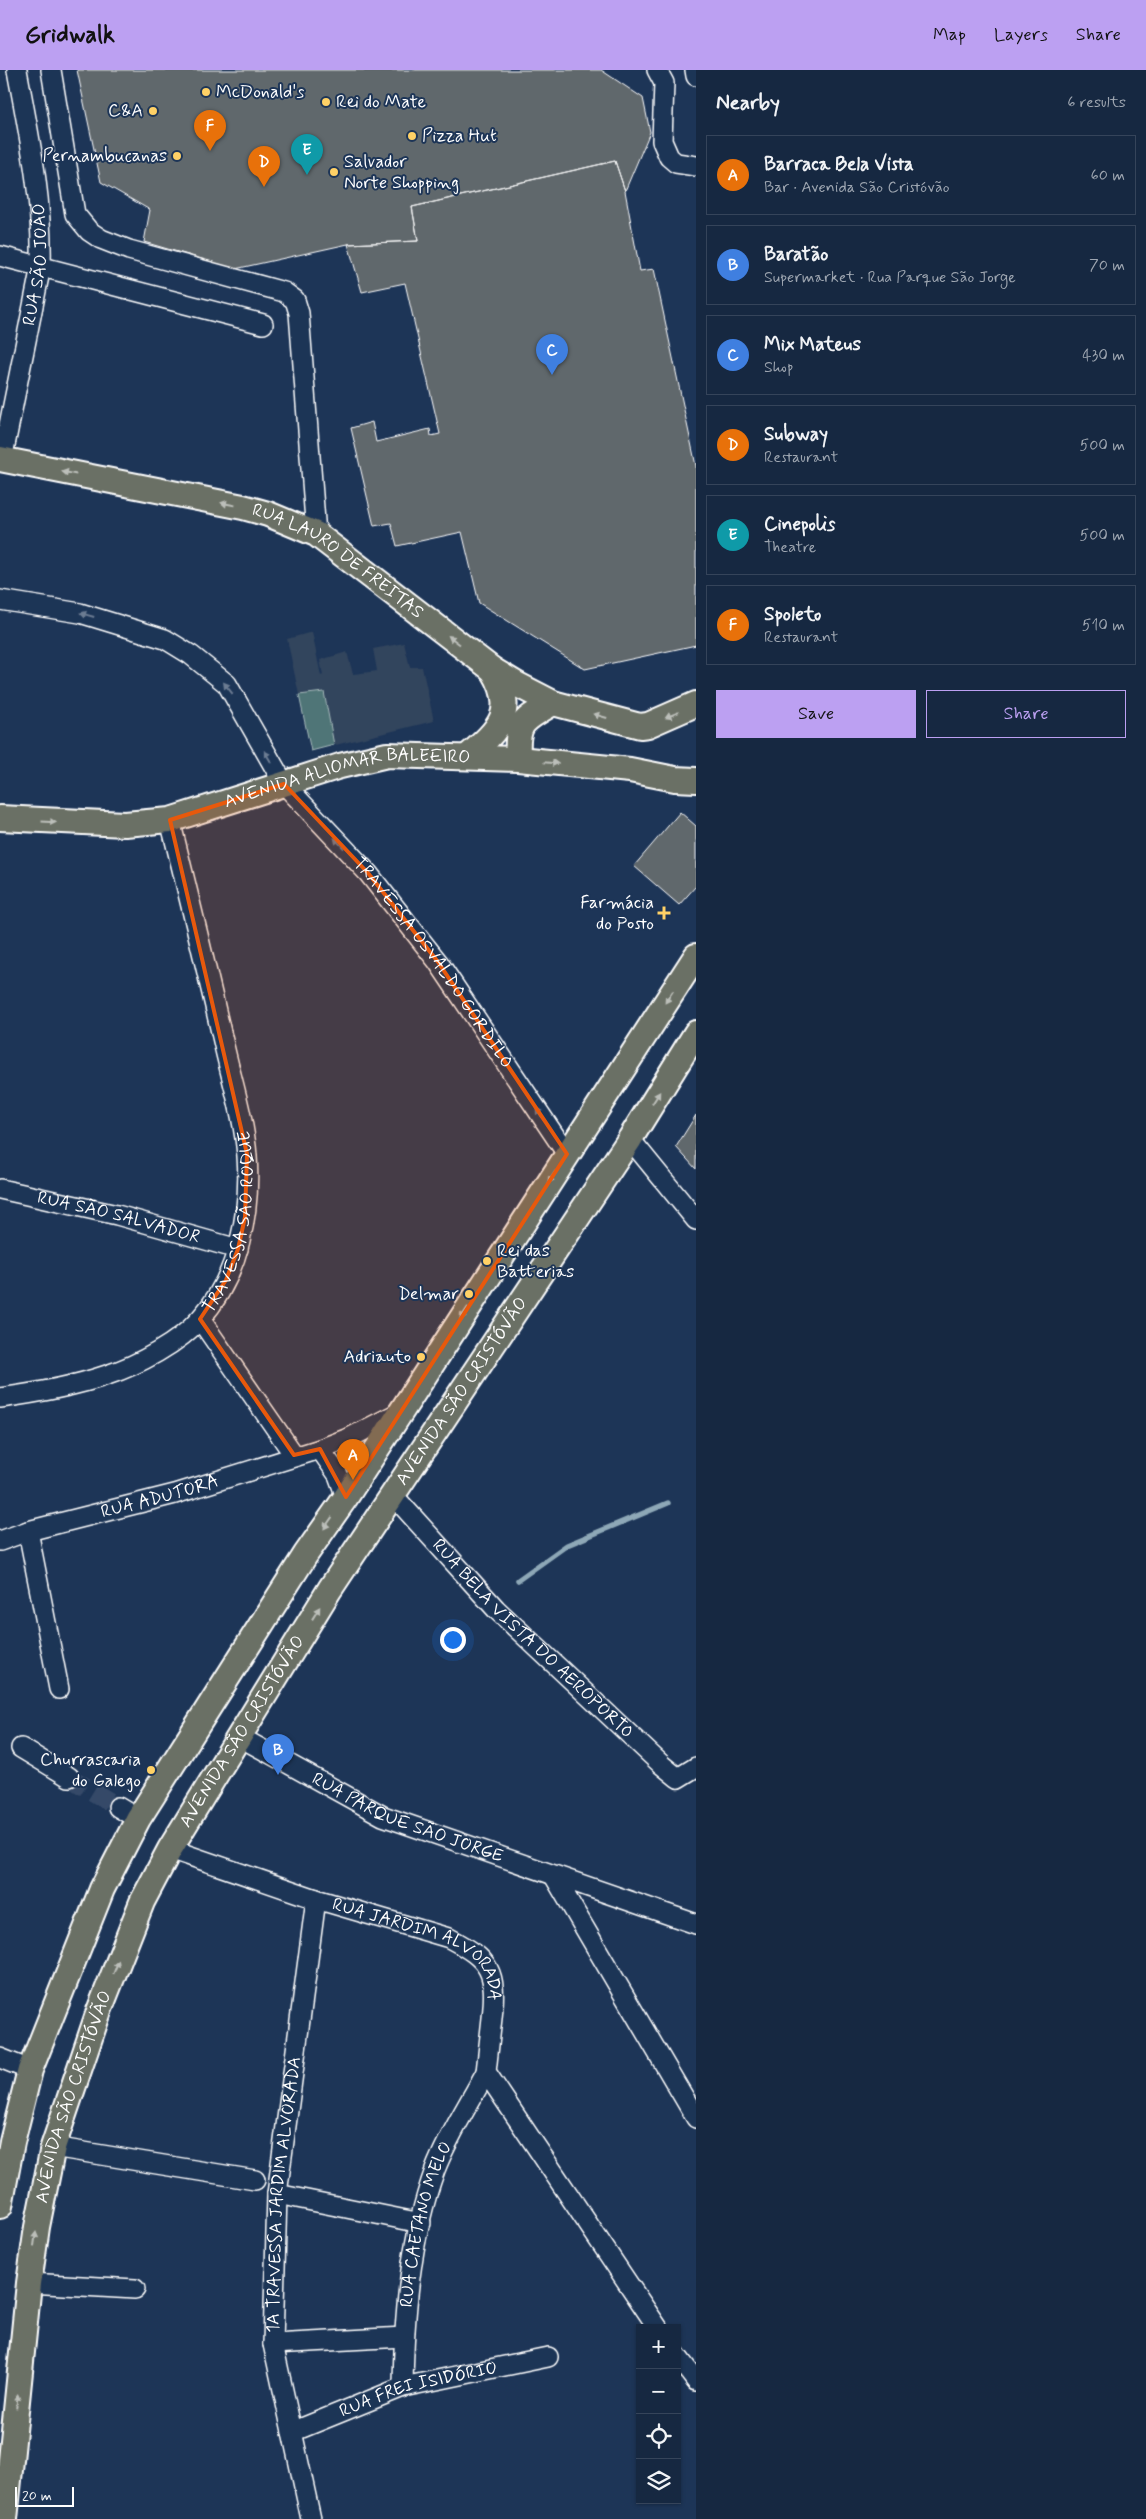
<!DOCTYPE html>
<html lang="en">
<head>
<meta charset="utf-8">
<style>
  body { margin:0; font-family:Mynerve,sans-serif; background:#23344c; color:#f1f3f6 }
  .controls { position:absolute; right:15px; bottom:15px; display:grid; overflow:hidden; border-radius:0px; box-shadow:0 1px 4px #0004 }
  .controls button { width:45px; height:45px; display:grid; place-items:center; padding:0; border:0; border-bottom:1px solid #35445a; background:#162841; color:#f1f3f6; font:25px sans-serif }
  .scale { position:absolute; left:15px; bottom:12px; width:59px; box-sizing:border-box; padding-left:5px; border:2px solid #fff; border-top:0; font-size:14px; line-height:18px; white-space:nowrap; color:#fff; -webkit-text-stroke:4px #1d3557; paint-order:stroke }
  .you { position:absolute; left:452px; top:1569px; width:18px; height:18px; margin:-12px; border:4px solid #fff; border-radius:50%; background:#1a73e8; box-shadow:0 0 0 8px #1a73e833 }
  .badge { display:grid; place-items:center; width:32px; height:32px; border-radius:50%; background:#bca0f2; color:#fff; font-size:16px; font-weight:700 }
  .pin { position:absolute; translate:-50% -41px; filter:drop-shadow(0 1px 2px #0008) }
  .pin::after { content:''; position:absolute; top:26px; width:18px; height:15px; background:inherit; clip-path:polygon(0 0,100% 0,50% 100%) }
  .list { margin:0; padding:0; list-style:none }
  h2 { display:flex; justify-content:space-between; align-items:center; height:65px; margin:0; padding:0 20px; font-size:21px }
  h2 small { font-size:16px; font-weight:400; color:#9ea6b1 }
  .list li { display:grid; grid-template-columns:32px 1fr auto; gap:15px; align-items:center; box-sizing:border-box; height:80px; margin:0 10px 10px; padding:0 10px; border:1px solid #35445a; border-radius:0px }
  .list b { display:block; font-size:19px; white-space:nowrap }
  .list p { margin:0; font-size:16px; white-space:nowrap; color:#9ea6b1 }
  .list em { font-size:16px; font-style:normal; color:#9ea6b1 }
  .actions { display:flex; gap:10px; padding:15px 20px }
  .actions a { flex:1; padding:11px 0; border:1px solid #bca0f2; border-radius:0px; text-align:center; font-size:18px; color:#bca0f2 }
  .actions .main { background:#bca0f2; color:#111 }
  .icon { flex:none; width:28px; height:28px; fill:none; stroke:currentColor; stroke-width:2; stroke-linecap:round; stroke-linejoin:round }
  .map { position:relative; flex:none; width:696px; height:2449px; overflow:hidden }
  header { display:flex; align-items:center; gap:30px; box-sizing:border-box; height:70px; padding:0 25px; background:#bca0f2; color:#111 }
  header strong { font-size:24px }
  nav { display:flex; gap:28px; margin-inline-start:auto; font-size:18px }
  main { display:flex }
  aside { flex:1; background:#162841 }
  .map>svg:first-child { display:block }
  .built { fill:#31445d }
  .green { fill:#4f7577; stroke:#a7babb }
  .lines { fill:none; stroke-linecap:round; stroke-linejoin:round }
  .stream { stroke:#8ea8b7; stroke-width:5.5 }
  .building { fill:#60676c; stroke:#fff }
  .minor-tunnel { stroke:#344968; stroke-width:19; stroke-dasharray:19 9; stroke-linecap:butt }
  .minor-casing { stroke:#fff; stroke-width:22 }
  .major-casing { stroke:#fff; stroke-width:28 }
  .minor { stroke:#1d3557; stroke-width:19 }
  .major { stroke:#6b7065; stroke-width:24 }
  .oneway { fill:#bcbfba }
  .oneway2 { fill:#6c7c92 }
  .marked { fill:#e8590c; fill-opacity:0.2; stroke:#e8590c; stroke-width:4; stroke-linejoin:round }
  .poi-dot { fill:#ffd166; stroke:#1d3557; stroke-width:2 }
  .labels { text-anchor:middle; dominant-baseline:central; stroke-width:4; stroke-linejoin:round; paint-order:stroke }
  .poi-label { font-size:18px; fill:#fff; stroke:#1d3557; text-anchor:end }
  .street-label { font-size:18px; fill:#fff; stroke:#1d3557 }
</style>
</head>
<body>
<header>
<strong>Gridwalk</strong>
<nav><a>Map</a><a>Layers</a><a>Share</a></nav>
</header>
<main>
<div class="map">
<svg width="696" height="2449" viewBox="0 0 696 2449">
  <rect width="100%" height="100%" fill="#1d3557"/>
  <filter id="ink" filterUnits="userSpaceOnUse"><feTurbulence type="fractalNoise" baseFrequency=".02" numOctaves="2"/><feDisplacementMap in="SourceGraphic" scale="10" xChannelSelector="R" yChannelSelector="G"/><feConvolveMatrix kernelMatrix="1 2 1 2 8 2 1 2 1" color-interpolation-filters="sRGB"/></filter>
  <g filter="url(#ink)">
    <!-- built -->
    <path class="built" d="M312,562L321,606L323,605L320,590L347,582L353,604L377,601L373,579L404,573L410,597H422L434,651L311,681L287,569Z"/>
    <!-- green -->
    <path class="green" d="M324,622L334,675L311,681L299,625Z"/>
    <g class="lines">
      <!-- stream -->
      <path class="stream" d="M518,1510L567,1475L668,1433"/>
    </g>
    <!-- building -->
    <path class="building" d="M77,0H601L643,28L650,62L625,121L615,91L412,137L418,171L348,174L235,199L144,172L150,140L101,112Z
      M615,91L625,121L640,201L654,199L696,396V575L585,599L479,533L462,462L397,476L391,453L374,456L351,358L372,352L376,372L430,359L431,366L440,364L405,213L362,222L348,174L418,171L412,137Z
      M680,742L696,756V816L679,835L634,796Z
      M696,1045V1099L676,1077Z"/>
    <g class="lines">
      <!-- minor-tunnel -->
      <path class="minor-tunnel" d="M69,1707L118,1737"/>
      <!-- minor casing -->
      <g class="minor-casing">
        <g id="minor">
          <path d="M51,0L75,144L89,161L101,169L129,180L284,222L295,230L299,243L316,464"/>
          <path d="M657,0L664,13L662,71L669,87L676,93L696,96"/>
          <path d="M695,0L696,6"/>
          <path d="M0,186L263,254"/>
          <path id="s1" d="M2,390L41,196C43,130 29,65 17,0"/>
          <path id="s2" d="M0,530L80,543L165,569L191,585L227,614L284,714L368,803L438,892L567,1084"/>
          <path d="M630,1069L696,1150"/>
          <path id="s3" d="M0,1119L117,1145L238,1179"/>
          <path d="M200,1249L294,1385"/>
          <path id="s4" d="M0,1328C37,1323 72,1317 107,1305C138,1295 179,1273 200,1249C239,1206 251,1141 247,1086C244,1047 231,1008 223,971C206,897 188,823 170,750"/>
          <path d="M320,1379L338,1405L346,1427"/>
          <path id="s5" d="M392,1424L496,1539L662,1695L678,1708L696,1697"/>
          <path d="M28,1461L59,1619"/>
          <path id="s6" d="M0,1471L28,1461L175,1424L320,1379L351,1367L400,1342"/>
          <path id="s7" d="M238,1666L383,1746L696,1854"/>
          <path d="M21,1678L69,1707"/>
          <path d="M118,1737L138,1749"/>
          <path id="s8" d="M170,1779L316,1829L449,1868C491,1890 497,1902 492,1948C490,1966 488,1984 486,2002L658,2258"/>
          <path d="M554,1806L696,2048"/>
          <path d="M0,1988L30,2000"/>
          <path d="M53,2077L255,2110"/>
          <path d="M277,2124L421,2153"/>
          <path d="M29,2213L135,2219"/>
          <path d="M273,2274L404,2267"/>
          <path d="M677,2286L696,2311"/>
          <path id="s9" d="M403,2317C404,2246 410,2168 435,2100C448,2066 469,2034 486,2002"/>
          <path id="s10" d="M292,2362L403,2317L548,2287"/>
          <path id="s11" d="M311,2449L273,2274L277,2124L316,1829"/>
        </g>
      </g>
      <!-- major casing -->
      <g class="major-casing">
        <g id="major">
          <path id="s12" d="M0,389L243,437L268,444L316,464L493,600L518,615L553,633L640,656L648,655L696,634"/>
          <path d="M467,687C500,659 518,641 493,600"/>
          <path d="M518,689C516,652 522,651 553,633"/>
          <path id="s13" d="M0,748L125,754L170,750L340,696L387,685L518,689L630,700L675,709L696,710"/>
          <path d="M0,2136L12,2072L30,2000L102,1819L138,1749L306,1484L346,1427L696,886"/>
          <path id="s14" d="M5,2449L29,2213L37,2157L53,2077L99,1941L142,1832L170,1779L330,1519L630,1069L696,963"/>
        </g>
      </g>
      <!-- minor -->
      <use href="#minor" class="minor"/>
      <!-- major -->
      <use href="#major" class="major"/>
    </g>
    <!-- one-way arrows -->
    <defs><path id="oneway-solid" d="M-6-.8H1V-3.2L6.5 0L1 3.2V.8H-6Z" transform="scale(1.25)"/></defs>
    <g class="oneway">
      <use href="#oneway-solid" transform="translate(69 403) rotate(-169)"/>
      <use href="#oneway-solid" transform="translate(228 434) rotate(-169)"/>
      <use href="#oneway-solid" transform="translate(454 570) rotate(-143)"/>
      <use href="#oneway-solid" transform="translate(672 645) rotate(157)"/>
      <use href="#oneway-solid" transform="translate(600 646) rotate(-164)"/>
      <use href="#oneway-solid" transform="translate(551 693) rotate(5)"/>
      <use href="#oneway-solid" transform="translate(49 752) rotate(3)"/>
      <use href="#oneway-solid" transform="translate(669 927) rotate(123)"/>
      <use href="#oneway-solid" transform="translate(656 1028) rotate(-58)"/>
      <use href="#oneway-solid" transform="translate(552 1107) rotate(123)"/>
      <use href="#oneway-solid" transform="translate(464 1243) rotate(123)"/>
      <use href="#oneway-solid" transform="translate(328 1453) rotate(125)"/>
      <use href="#oneway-solid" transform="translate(316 1543) rotate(-58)"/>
      <use href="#oneway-solid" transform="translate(116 1897) rotate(-69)"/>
      <use href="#oneway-solid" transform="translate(35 2169) rotate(-82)"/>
      <use href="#oneway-solid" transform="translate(17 2331) rotate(-84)"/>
    </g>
    <g class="oneway2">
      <use href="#oneway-solid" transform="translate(87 545) rotate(-164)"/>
      <use href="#oneway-solid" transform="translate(228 618) rotate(-128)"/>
      <use href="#oneway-solid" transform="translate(268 687) rotate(-121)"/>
      <use href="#oneway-solid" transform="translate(339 773) rotate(-133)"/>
      <use href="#oneway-solid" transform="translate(540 1044) rotate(-123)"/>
    </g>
  </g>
  <!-- marked area -->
  <path class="marked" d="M284,714L368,803L438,892L567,1084L346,1427L320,1379L294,1385L200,1249L226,1210L238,1179L245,1147L247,1084L170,750Z"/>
  <!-- markers -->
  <g class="poi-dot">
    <circle cx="206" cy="22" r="5"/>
    <circle cx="326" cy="32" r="5"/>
    <circle cx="153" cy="41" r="5"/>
    <circle cx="412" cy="66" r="5"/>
    <circle cx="177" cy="86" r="5"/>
    <circle cx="334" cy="102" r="5"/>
    <path d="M661.5 835.5h5v5h5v5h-5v5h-5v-5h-5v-5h5z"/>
    <circle cx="487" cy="1191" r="5"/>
    <circle cx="469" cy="1224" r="5"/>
    <circle cx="421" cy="1287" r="5"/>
    <circle cx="151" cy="1700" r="5"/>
  </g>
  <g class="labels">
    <!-- poi labels -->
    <g class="poi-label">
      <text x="216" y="22" text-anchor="start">McDonald's</text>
      <text x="336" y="32" text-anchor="start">Rei do Mate</text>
      <text x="143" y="41">C&amp;A</text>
      <text x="422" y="66" text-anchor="start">Pizza Hut</text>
      <text x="167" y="86">Pernambucanas</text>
      <text x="344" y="92" text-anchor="start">Salvador<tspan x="344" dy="21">Norte Shopping</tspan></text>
      <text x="654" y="833">Farmácia<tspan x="654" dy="21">do Posto</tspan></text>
      <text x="497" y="1181" text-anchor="start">Rei das<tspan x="497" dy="21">Batterias</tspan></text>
      <text x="459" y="1224">Delmar</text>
      <text x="411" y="1287">Adriauto</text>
      <text x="141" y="1690">Churrascaria<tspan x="141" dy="21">do Galego</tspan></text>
    </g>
    <!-- street labels -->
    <g class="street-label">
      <text stroke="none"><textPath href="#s1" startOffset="199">RUA SÃO JOÃO</textPath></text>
      <text stroke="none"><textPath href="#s12" startOffset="358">RUA LAURO DE FREITAS</textPath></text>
      <text stroke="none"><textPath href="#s13" startOffset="354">AVENIDA ALIOMAR BALEEIRO</textPath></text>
      <text stroke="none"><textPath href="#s2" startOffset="595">TRAVESSA OSVALDO GORDILO</textPath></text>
      <text stroke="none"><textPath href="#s3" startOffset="122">RUA SÃO SALVADOR</textPath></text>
      <text stroke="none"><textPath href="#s4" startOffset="324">TRAVESSA SÃO ROQUE</textPath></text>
      <text stroke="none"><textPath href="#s14" startOffset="1239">AVENIDA SÃO CRISTÓVÃO</textPath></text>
      <text stroke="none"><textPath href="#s6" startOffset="166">RUA ADUTORA</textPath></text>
      <text stroke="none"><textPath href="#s5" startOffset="202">RUA BELA VISTA DO AEROPORTO</textPath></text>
      <text stroke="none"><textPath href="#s14" startOffset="834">AVENIDA SÃO CRISTÓVÃO</textPath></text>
      <text stroke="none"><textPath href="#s7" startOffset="189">RUA PARQUE SÃO JORGE</textPath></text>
      <text stroke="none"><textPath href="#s8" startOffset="274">RUA JARDIM ALVORADA</textPath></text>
      <text stroke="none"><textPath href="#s14" startOffset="429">AVENIDA SÃO CRISTÓVÃO</textPath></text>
      <text stroke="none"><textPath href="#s11" startOffset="329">1A TRAVESSA JARDIM ALVORADA</textPath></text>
      <text stroke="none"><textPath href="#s9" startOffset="165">RUA CAETANO MELO</textPath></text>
      <text stroke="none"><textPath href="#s10" startOffset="134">RUA FREI ISIDÓRIO</textPath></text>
    </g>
  </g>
</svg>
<div class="controls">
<button>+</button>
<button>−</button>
<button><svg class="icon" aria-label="locate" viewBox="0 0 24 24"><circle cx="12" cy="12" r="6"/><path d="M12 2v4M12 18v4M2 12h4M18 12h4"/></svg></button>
<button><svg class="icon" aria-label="layers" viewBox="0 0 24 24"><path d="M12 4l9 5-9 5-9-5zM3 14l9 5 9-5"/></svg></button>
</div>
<div class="scale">20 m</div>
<div class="you"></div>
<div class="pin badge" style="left:353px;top:1410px;background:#e8710a">A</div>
<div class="pin badge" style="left:278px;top:1705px;background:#3f7fe0">B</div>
<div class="pin badge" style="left:552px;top:305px;background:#3f7fe0">C</div>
<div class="pin badge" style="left:264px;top:117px;background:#e8710a">D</div>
<div class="pin badge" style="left:307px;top:105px;background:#0f9aa8">E</div>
<div class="pin badge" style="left:210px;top:81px;background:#e8710a">F</div>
</div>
<aside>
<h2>Nearby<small>6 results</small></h2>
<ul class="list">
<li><span class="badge" style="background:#e8710a">A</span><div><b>Barraca Bela Vista</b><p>Bar · Avenida São Cristóvão</p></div><em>60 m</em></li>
<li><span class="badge" style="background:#3f7fe0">B</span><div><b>Baratão</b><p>Supermarket · Rua Parque São Jorge</p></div><em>70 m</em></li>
<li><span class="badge" style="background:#3f7fe0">C</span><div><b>Mix Mateus</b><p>Shop</p></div><em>430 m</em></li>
<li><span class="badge" style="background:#e8710a">D</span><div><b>Subway</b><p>Restaurant</p></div><em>500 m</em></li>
<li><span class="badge" style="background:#0f9aa8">E</span><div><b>Cinepolis</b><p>Theatre</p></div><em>500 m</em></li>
<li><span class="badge" style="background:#e8710a">F</span><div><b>Spoleto</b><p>Restaurant</p></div><em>510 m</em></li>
</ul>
<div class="actions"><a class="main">Save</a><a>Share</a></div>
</aside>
</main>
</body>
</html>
